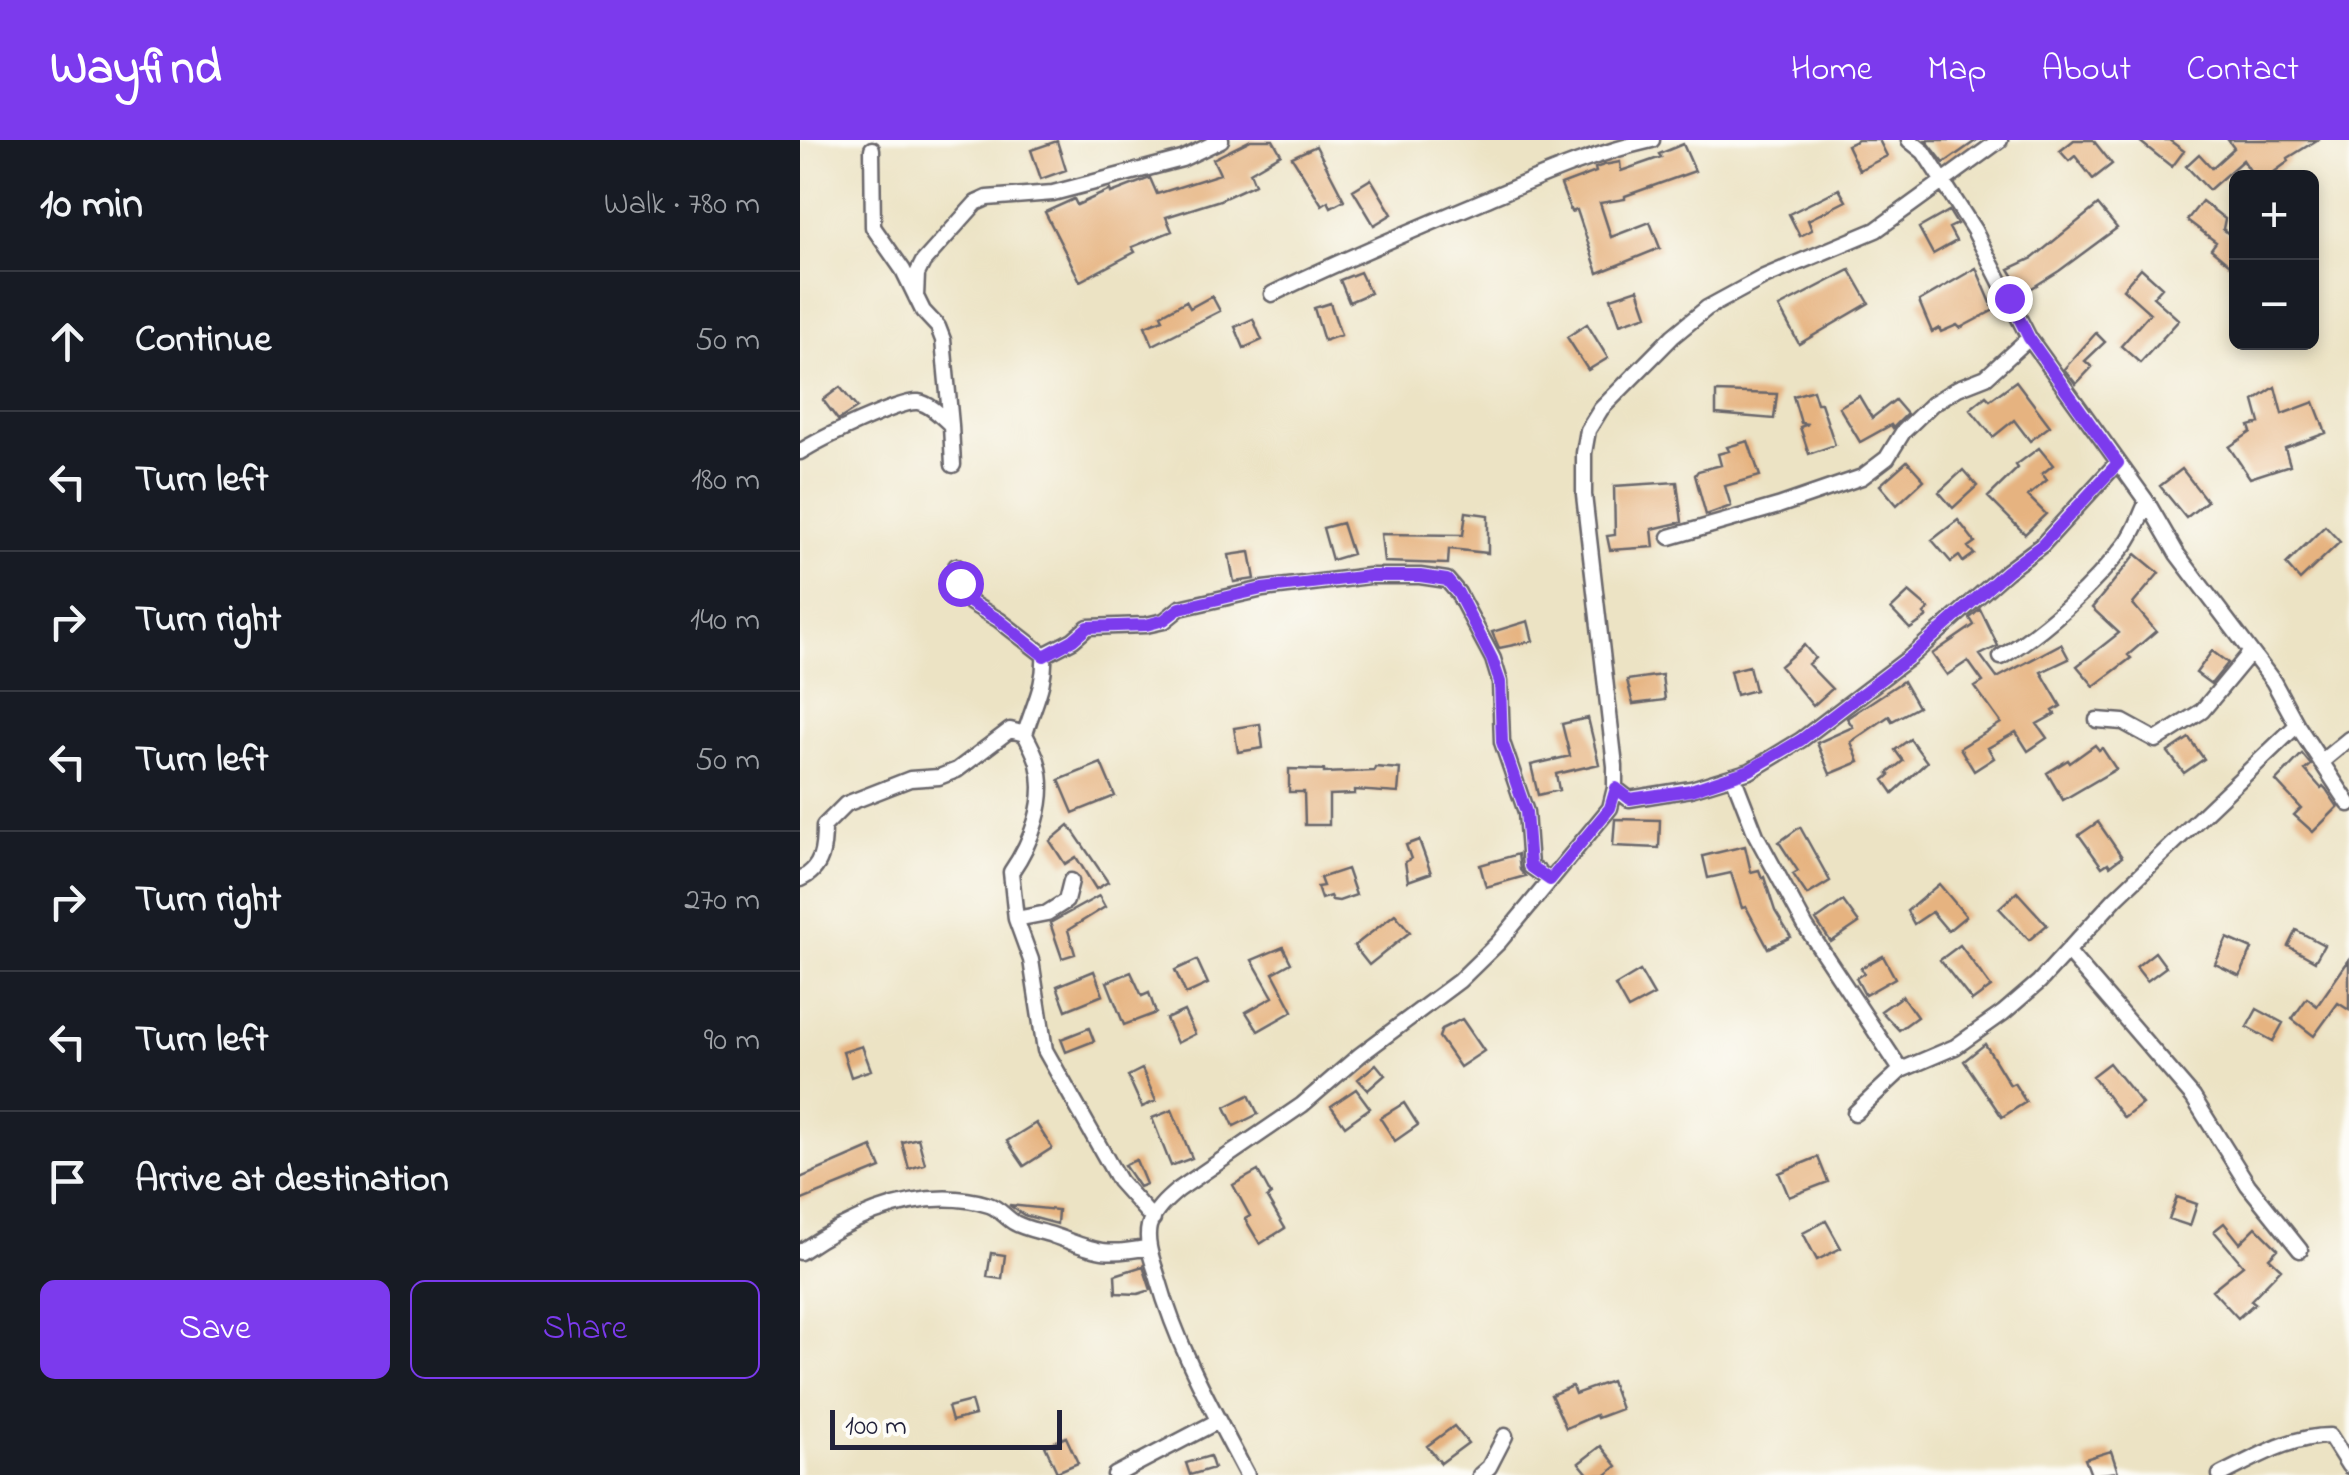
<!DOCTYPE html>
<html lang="en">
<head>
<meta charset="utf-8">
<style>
  body { margin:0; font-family:"Indie Flower",sans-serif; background:#20242c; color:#f1f3f6 }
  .controls { position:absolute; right:30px; top:30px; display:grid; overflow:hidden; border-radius:15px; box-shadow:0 5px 15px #0003 }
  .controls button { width:90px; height:90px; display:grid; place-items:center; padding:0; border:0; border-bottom:2px solid #363941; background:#171b24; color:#f1f3f6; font:50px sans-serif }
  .scale { position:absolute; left:30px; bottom:25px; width:232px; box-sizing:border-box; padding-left:10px; border:5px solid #22223b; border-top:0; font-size:28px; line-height:35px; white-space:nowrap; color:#22223b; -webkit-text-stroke:8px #fdfcf7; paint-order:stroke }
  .stop { position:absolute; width:30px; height:30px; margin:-22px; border:8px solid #7c3aed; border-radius:50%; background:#fff }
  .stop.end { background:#7c3aed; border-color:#fff; box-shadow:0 2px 10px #0008 }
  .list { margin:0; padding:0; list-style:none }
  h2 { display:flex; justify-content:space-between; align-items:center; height:130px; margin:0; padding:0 40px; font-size:42px }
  h2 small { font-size:32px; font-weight:400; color:#9ea1a6 }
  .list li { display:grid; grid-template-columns:65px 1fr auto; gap:30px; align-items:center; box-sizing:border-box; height:140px; padding:0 40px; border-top:2px solid #363941 }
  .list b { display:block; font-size:38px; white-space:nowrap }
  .list em { font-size:32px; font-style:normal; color:#9ea1a6 }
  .actions { display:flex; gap:20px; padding:30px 40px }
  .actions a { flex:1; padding:22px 0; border:2px solid #7c3aed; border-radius:15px; text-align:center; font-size:35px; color:#7c3aed }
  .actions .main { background:#7c3aed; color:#fff }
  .icon { flex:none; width:55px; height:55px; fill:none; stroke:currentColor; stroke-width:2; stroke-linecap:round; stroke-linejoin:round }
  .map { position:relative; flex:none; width:1549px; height:1335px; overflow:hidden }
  header { display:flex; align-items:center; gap:60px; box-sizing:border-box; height:140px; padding:0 50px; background:#7c3aed; color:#fff }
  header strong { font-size:48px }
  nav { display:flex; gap:55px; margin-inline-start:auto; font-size:35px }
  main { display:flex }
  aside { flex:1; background:#171b24 }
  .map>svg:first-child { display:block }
  .building { fill:#e6b380 }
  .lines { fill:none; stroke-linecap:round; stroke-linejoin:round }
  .street-casing { stroke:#69666b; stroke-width:19 }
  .street { stroke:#fff; stroke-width:14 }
  .route { stroke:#7c3aed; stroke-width:12 }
</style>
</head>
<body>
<header>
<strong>Wayfind</strong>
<nav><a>Home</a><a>Map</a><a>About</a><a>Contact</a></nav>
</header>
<main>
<aside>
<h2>10 min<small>Walk · 780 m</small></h2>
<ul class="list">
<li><svg class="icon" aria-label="ahead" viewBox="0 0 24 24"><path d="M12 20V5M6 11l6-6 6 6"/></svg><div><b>Continue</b></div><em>50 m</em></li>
<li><svg class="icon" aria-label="left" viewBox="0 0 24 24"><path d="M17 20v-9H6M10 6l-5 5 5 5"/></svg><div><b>Turn left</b></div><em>180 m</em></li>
<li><svg class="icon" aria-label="right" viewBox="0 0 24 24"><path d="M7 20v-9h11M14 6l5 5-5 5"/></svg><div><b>Turn right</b></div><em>140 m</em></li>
<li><svg class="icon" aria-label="left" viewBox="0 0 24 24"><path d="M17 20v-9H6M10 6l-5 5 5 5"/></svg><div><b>Turn left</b></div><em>50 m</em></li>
<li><svg class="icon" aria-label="right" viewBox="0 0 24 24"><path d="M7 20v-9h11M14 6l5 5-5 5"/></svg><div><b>Turn right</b></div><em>270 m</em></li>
<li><svg class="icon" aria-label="left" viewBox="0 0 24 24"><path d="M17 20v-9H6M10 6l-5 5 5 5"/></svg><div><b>Turn left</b></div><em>90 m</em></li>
<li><svg class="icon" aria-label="arrive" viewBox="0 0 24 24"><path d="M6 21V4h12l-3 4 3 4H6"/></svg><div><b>Arrive at destination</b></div></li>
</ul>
<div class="actions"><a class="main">Save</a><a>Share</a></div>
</aside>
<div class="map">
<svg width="1549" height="1335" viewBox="0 0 1549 1335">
  <rect width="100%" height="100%" fill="#fdfcf7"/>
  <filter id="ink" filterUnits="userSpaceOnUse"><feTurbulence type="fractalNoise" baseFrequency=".01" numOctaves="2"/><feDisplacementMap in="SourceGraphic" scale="20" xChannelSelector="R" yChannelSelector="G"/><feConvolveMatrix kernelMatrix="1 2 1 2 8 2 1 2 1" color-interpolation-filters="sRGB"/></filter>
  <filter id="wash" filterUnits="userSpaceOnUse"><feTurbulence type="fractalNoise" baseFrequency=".0048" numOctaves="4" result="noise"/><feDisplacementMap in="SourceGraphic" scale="40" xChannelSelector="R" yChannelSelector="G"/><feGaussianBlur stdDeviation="2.25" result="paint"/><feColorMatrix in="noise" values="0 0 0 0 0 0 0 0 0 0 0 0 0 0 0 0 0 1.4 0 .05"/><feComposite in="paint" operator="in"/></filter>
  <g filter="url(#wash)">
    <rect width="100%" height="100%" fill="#ece3c4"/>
    <g id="blocks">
      <!-- building -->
      <path class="building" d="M451,0H473L481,14L450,32L455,44L420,60L366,77L372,91L332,107L335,112L280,141L245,72L274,59L277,65L310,50L311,53L350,38L357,54L420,34L413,19Z
        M1058,0H1079L1087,16L1059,30L1047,5Z
        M1126,0H1177L1144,23Z
        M1274,0H1293L1312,24L1293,39L1275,16L1269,21L1260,11Z
        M1338,0H1369L1384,11L1372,27Z
        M1428,0H1517L1488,18L1489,21L1466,38H1455L1443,20L1409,50L1386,26L1399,14L1412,28L1434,8Z
        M257,1L266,30L241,39L231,10Z
        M883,4L895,31L825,56V59L800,63L811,97L850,82L860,108L798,133L777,70L771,72L761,45L796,32L795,28L804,25L820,22L821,31L861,17L859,14Z
        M516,6L544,60L531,67L528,61L522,65L492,17Z
        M571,39L592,74L574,85L553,50Z
        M1039,49L1046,61L1008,80L1012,90L1000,96L989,74Z
        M1402,61L1425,79L1423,89L1436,100V130L1411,109L1416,102L1387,80Z
        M1298,65L1317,88L1259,131L1224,153L1209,129L1233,118Z
        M1149,71L1157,84L1149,88L1156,101L1133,114L1119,88Z
        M1176,128L1194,170L1160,188L1157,185L1141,192L1139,188L1132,192L1119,161Z
        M1341,128L1362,147L1353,157L1379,180L1340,223L1321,206L1350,173L1323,149Z
        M1050,130L1069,163L999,204L979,167Z
        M560,132L570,153L549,162L540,140Z
        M838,149L847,175L820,184L811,158Z
        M412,156L420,171L353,205L345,186L363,179L361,175L386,161L390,168Z
        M530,163L541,195L524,201L514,168Z
        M453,179L462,200L444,208L435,187Z
        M787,184L808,218L788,230L767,197Z
        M1296,193L1305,202L1285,221L1292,227L1276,244L1264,229Z
        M1216,241L1250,286L1230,301L1214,280L1193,297L1170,269L1186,256L1190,260Z
        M40,247L57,268L38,280L23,260Z
        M1475,247L1482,274L1514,262L1526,293L1485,308L1490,325L1450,338L1429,307L1451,292L1449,286L1460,283L1454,261Z
        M1013,250L1017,263H1021L1035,305L1009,314L1000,287L1008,284L1001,283L993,256Z
        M916,252L977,254L974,279L916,274Z
        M1059,256L1072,278L1095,260L1107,274L1093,288L1091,285L1060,302L1039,267Z
        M948,301L960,336L925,346L931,366L906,375L895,335L898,331L921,325L918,314L929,311L927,307Z
        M1239,308L1253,325L1242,334L1247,340L1228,356L1246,374L1225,394L1188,357L1218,328L1216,325Z
        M1107,321L1124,340L1097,365L1080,345Z
        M1382,329L1407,361L1386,378L1360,346Z
        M1163,330L1177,346L1153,368L1139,352Z
        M877,342L882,382L852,389L854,407L810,410L807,396L815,395L814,346Z
        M666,372L688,375V413L649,409L648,424L584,422L581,394L663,395Z
        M1158,380L1175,402L1168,407L1174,414L1163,422L1159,416L1151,422L1132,400Z
        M542,383L552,414L532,420L523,388Z
        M1525,386L1540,402L1500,440L1486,424Z
        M450,412L455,439L434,442L429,415Z
        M1336,414L1359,433L1333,464L1356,491L1328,515L1331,518L1294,546L1277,526L1319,493L1292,468Z
        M1109,452L1129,469L1124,474L1127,477L1110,489L1091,469Z
        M1180,469L1198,506L1180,515L1197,538L1261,504L1269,519L1241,532L1261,566L1253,571L1255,574L1237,584L1247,598L1228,611L1216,592L1188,608L1194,618L1174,631L1160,608L1201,583L1175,547L1183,542L1168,521L1147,535L1132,514L1174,485L1170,478Z
        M728,481L733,501L699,508L692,492Z
        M1004,505L1015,518L1008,524L1032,549L1013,566L980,526Z
        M1412,511L1428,523L1411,544L1396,533Z
        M949,526L955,550L936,555L930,531Z
        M862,535L865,560L833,564L827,540Z
        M1103,541L1118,567L1092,581L1089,576L1051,602L1059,622L1030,634L1017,603L1053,587L1047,578Z
        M788,578L799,624L756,634L759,650L738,655L731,625L770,616L762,584Z
        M460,584L463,608L438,612L434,588Z
        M1389,598L1404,619L1384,633L1368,612Z
        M1110,599L1127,622L1093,653L1084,640L1090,635L1088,633L1103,621L1095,610Z
        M1295,605L1299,610L1302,608L1316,629L1263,660L1247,633L1268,620L1270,623Z
        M1502,614L1511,625L1505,630L1521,648L1523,646L1526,649L1538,667L1513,692L1494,675L1501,668L1476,641Z
        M301,623L315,656L273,673L259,640Z
        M575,627L600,629L598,653L555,650V654L529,655V685H505L504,652H489V629L524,630V633L574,631Z
        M815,679L860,680L859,708L813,706Z
        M1298,682L1322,717L1310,726L1308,723L1302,727L1279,695Z
        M269,685L308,742L296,749L276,717L265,724L250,701Z
        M1000,687L1030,741L1007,755L993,734L998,731L979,702Z
        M619,700L631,733L608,741L605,722L611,719L606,705Z
        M945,706L951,732L959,730L962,738L964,737L975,771L991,797L968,808L946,767L942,768L931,733L908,738L903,716Z
        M718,714L720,730L725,736L686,747L680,725Z
        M547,729L556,755L539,761L532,760L530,756L521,759L517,747L523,746L520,738Z
        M1139,744L1166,776L1148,791L1132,772L1114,784L1107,771Z
        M1217,752L1247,785L1229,800L1199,768Z
        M299,756L305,767L268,790L275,814L262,818L250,783Z
        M1043,761L1059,783L1031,802L1016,780Z
        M595,774L610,792L569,825L554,806Z
        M1496,790L1524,805L1515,821L1488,806Z
        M1427,798L1452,809L1440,836L1415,824Z
        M1160,805L1191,847L1172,861L1140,820Z
        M483,807L491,823L473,833L493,871L458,891L446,872L473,857L452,820Z
        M1355,812L1366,827L1347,841L1336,827Z
        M1083,816L1095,838L1065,855L1056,838L1064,833L1061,828Z
        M397,820L408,844L386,854L375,830Z
        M1549,820V870L1538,863L1514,896L1492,879L1507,858L1517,866Z
        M294,831L303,855L266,870L257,846Z
        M840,831L854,855L828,869L815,846Z
        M331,832L342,856L349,853L356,873L324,885L307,842Z
        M1102,856L1117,877L1099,890L1081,871Z
        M1457,869L1483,883L1473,901L1447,887Z
        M384,871L395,894L377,903L366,879Z
        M662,879L684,911L660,927L639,897L642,889Z
        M289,888L294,901L266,912L261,899Z
        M1185,904L1210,945L1214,943L1226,962L1202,977L1164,921Z
        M62,906L71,930L51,937L43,912Z
        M1309,923L1342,964L1324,978L1292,936Z
        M576,924L585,935L568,950L558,939Z
        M342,929L356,961L342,967L328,936Z
        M556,949L570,968L545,986L531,966Z
        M449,955L458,974L434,986L425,967Z
        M604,963L618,985L595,1001L580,978Z
        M372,970L392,1018L371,1026L352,978Z
        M236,983L252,1008L224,1026L207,1001Z
        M118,998L125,1024L109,1029L102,1002Z
        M72,1007L81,1028L0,1061V1038Z
        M1018,1017L1028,1042L989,1057L979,1033Z
        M336,1020L346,1044L339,1047L324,1025Z
        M458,1031L471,1055L467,1058L485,1088L460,1104L445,1079L450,1076L433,1045Z
        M1377,1057L1397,1064L1390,1086L1369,1079Z
        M209,1065L258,1070L257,1084L224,1075Z
        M1026,1081L1041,1108L1017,1120L1003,1093Z
        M1424,1083L1440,1103L1456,1087L1478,1109L1469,1118L1481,1129L1451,1160L1455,1163L1438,1178L1412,1150L1443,1125L1414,1091Z
        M191,1113L205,1115L202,1139L187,1137Z
        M343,1126L351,1150L338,1154L316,1153L315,1135Z
        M811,1241L821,1269L797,1278L796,1275L766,1288L751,1255L772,1246L775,1254Z
        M171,1261L175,1275L152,1281L148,1267Z
        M654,1286L668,1303L641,1323L627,1306Z
        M266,1297L278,1323L257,1332L245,1306Z
        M801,1306L817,1326L806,1335H789L779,1323Z
        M1311,1311L1318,1332L1291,1335L1285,1319Z
        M410,1316L414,1328L390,1335L386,1323Z"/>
    </g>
  </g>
  <g filter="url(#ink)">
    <use href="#blocks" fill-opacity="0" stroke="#69666b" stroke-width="2.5"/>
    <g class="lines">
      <!-- street casing -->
      <g class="street-casing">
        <path id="street" d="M1109,0L1124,12L1174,90L1229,198L1347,362L1377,414L1473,541L1497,585L1549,664
          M72,9L73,87L103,130L123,171L138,187L143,200L151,285
          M472,154C542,120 613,90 685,60C740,37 794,13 852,0
          M116,157L117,134L123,122L176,63L187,58L253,53L382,19L421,0
          M0,312C18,300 100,260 118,262C131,264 142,277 151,285L153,325
          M870,397L978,366L1062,337L1087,318L1103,292L1132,264L1158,248L1186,237L1229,198
          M244,515L273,500L288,487L346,485L364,481L380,468L463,449L569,436H620L647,440L658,453L693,519L700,542L702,602L726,672L730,726L750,740
          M1201,517C1246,490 1293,446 1325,405C1335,393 1340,376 1347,362
          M1297,580L1323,582L1356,600L1402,571L1451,512
          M225,594C229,603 236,614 238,624C248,661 231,703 211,732L216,779L231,820L245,910L319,1041L353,1079
          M1521,622L1549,599
          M933,636L956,695L1006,787L1101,930L1055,973
          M815,648L829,659L891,649L950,631L1001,600L1110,517L1207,431L1242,405L1317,323
          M0,739C23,729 24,708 24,686L46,664L110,639L139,637L157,630L210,590L225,594C233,566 246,544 244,515L199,480L171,463L156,426
          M216,779L247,773L266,761L271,741
          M1268,812L1393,957L1448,1045L1500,1110
          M1101,930L1155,907L1203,873L1239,842L1316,758L1497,585
          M0,1112C55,1075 123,1045 189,1065C199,1068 206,1078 215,1083C226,1089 240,1091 252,1095C295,1110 302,1117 349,1107
          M315,1335L418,1281
          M447,1335C413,1270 378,1209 358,1138C353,1122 345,1103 349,1086C354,1071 366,1060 378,1050L502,965L560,915L659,841L699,802L810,668L815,648V626L784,355V313L788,290L801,269L873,196L907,168L964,137L1076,90L1200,0
          M680,1335L689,1327L705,1296
          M1420,1335C1455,1318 1490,1296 1530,1296L1549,1326"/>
      </g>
      <!-- street -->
      <use href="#street" class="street"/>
    </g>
  </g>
  <g class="lines" filter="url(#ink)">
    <!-- route -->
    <path class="route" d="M160,443L171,463L199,480L244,516L273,500L288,487L346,485L364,480L380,468L462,449L569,436H620L647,440L658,453L692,519L700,542L702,602L726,672L730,726L750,740L810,668L816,648L830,659L891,650L950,630L1001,600L1110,517L1207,431L1242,405L1318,323L1229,198L1209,158"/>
  </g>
</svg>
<div class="controls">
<button>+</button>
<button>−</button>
</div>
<div class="scale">100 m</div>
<div class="stop" style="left:160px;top:443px"></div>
<div class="stop end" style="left:1209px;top:158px"></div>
</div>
</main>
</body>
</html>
